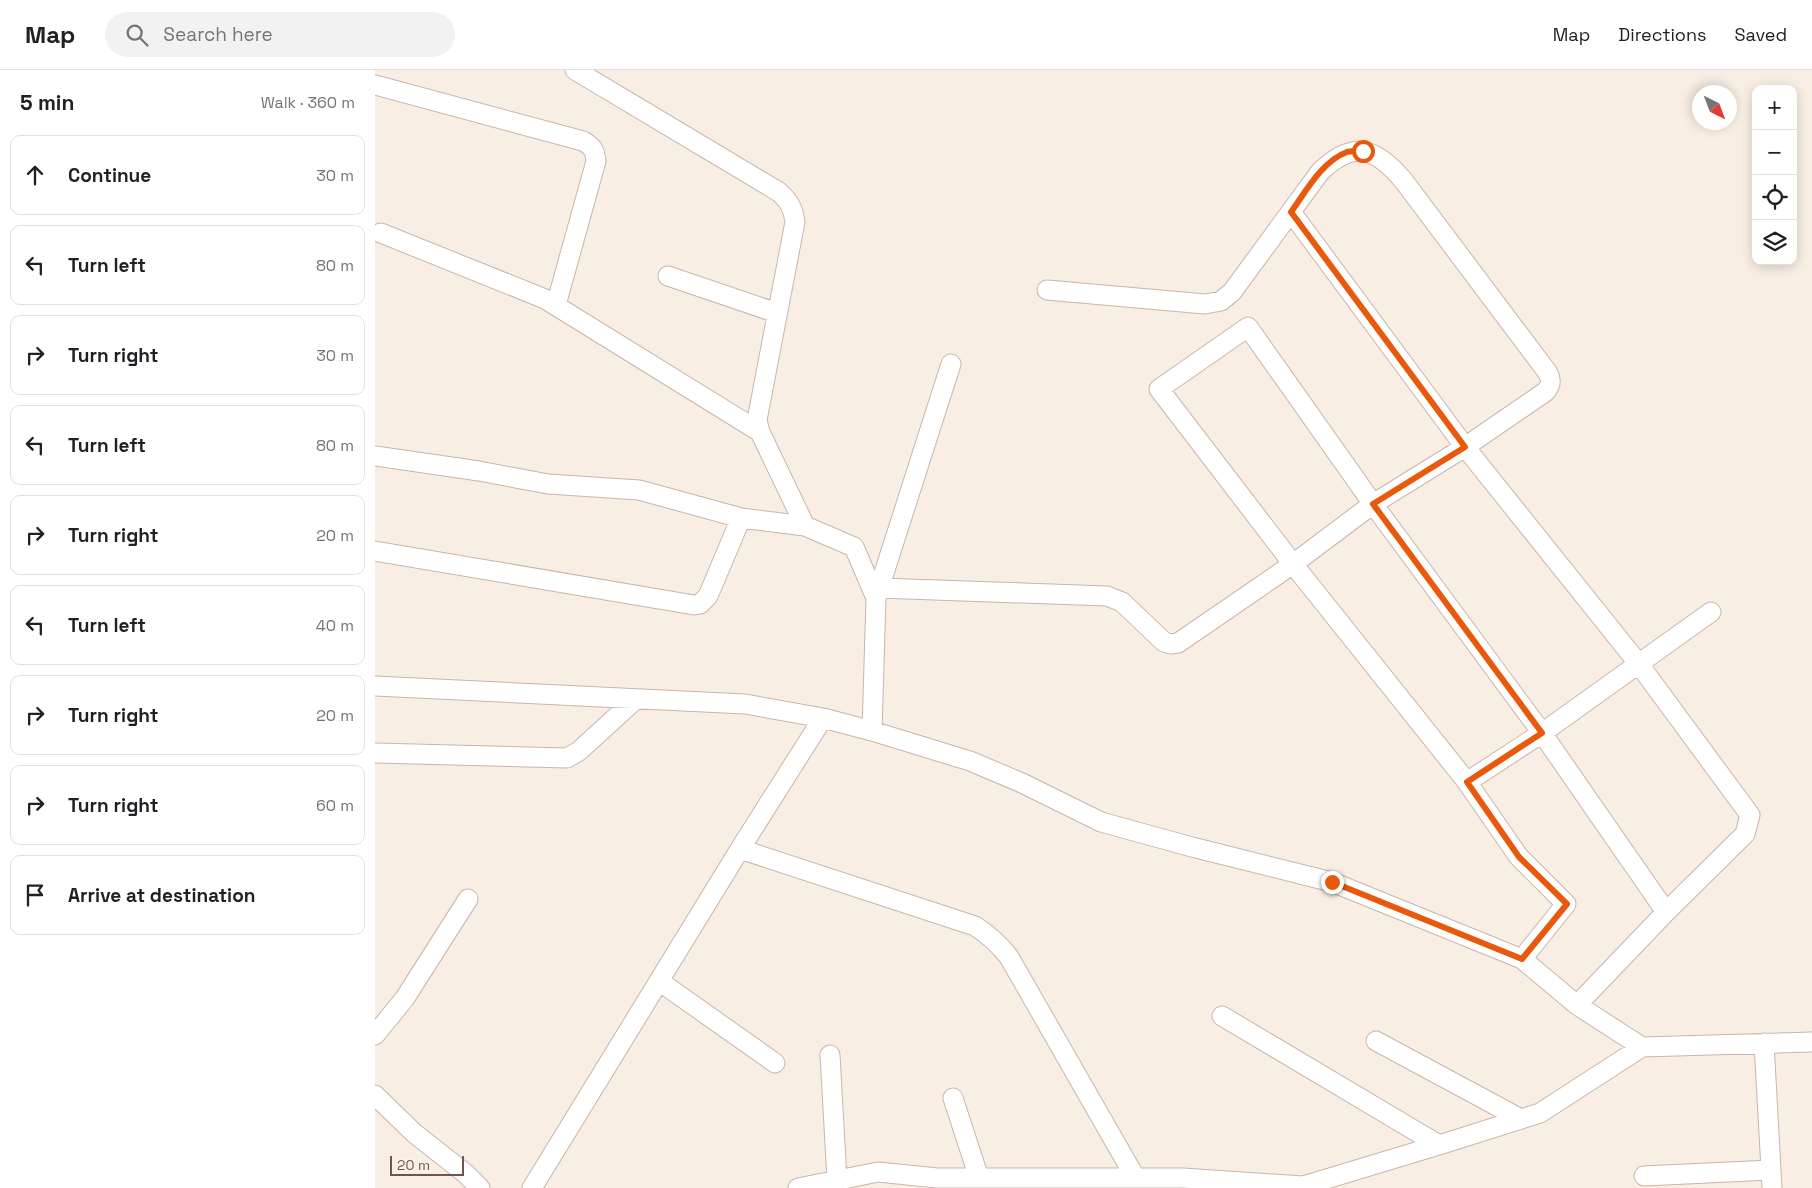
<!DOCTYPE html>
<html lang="en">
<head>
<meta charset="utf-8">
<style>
  body { margin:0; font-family:"Space Grotesk",sans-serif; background:#f2f2f2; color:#202124 }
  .controls { position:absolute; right:15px; top:15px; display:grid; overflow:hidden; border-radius:10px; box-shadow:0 2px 12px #0003 }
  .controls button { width:45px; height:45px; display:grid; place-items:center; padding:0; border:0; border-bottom:1px solid #e0e0e0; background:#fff; color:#202124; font:25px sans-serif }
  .compass { position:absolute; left:1317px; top:15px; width:45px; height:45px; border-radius:50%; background:#fff; box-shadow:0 2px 12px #0003; rotate:138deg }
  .scale { position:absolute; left:15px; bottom:12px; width:74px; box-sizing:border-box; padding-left:5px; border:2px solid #6d544d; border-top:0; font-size:14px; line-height:18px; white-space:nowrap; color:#6d544d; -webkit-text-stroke:4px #fcf2e9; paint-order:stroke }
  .stop { position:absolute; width:15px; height:15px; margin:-11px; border:4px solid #ea580c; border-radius:50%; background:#fff }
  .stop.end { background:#ea580c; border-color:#fff; box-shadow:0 1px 5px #0008 }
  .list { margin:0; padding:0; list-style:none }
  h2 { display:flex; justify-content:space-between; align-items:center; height:65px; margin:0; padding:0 20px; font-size:21px }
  h2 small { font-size:16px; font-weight:400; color:#757577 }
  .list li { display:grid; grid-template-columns:32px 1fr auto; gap:15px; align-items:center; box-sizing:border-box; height:80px; margin:0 10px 10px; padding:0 10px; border:1px solid #e0e0e0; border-radius:10px }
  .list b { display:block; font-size:19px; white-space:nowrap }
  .list em { font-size:16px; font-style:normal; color:#757577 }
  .icon { flex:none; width:28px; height:28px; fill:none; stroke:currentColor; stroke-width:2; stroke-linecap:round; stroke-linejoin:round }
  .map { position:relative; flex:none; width:1437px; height:1118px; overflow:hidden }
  header { display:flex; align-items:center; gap:30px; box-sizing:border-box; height:70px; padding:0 25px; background:#fff; border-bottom:1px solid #e0e0e0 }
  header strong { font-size:24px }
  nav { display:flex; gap:28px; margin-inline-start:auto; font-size:18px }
  .search { width:350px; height:45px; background:#f2f2f2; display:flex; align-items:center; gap:12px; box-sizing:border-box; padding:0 18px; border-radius:28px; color:#757577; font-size:19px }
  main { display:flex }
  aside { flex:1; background:#fff }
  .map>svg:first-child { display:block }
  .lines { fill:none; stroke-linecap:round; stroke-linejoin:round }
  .street-casing { stroke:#c8b5ac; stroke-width:21 }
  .street { stroke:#fff; stroke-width:19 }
  .route { stroke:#ea580c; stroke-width:6 }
</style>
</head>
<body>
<header>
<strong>Map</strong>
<div class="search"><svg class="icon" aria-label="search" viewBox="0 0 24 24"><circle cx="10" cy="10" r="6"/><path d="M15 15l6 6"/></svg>Search here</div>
<nav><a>Map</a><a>Directions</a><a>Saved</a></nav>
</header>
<main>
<aside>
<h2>5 min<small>Walk · 360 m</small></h2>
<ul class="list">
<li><svg class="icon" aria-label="ahead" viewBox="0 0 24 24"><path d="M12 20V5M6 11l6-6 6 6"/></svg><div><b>Continue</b></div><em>30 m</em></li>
<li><svg class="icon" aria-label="left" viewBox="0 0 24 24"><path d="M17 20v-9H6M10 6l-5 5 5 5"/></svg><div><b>Turn left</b></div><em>80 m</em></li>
<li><svg class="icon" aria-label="right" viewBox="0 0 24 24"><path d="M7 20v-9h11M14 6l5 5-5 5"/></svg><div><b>Turn right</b></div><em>30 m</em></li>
<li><svg class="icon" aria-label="left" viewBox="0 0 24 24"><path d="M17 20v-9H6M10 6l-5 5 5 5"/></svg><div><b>Turn left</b></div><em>80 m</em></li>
<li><svg class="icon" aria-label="right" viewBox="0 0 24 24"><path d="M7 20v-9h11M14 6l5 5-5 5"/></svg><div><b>Turn right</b></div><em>20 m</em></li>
<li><svg class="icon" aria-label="left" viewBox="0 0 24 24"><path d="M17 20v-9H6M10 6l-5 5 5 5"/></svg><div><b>Turn left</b></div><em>40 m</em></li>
<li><svg class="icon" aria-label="right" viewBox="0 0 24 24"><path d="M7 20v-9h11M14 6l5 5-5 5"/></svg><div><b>Turn right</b></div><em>20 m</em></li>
<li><svg class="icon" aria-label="right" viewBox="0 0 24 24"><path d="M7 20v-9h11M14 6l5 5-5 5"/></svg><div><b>Turn right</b></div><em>60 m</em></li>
<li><svg class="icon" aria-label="arrive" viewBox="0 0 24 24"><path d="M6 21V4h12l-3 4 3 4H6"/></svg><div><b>Arrive at destination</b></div></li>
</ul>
</aside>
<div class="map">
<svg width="1437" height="1118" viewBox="0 0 1437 1118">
  <rect width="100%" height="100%" fill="#f9eee4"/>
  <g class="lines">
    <!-- street casing -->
    <g class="street-casing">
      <path id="street" d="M200,0L404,122C414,131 418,138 420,152L382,350L385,362L430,456
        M0,15L208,71C217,76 220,80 221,91L181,235
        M916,142L1090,377L1263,593L1375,745L1370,764L1291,842L1202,935
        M6,163L170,229L385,362
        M293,206L402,243
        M0,386L104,401L173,414L264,420L366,448L430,456L479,477L501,528L497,661
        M0,481L319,535L325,534L333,526L366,448
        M504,518L732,526L747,532L789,572L796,574L803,573L918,494L998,434L1090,377L1170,322C1176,316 1177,311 1173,303L1028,110C1000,77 978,70 945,102L857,222L846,231L830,234L672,220
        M501,528L576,294
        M0,616L370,634L448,648L497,661L595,691L647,713L726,752L817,777L957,812L1147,889L1202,935L1267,977L1437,972
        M0,683L192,688L204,681L261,629
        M1092,712L1167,663L1336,542
        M365,779L600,856C614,865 624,874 634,887L760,1107
        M1147,889L1191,834L1144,787L1092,712L918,494L784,319L873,257L998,434L1167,663L1291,842
        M284,911L400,993
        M847,946L1064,1075
        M0,965L30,928L93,829
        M1001,971L1146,1049
        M1389,973L1397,1118
        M455,985L462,1110
        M0,1025L39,1063L91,1104L105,1118
        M578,1028L604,1108
        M1269,1106L1396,1100
        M157,1118L365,779L448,648
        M423,1118L503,1102L562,1108H808L928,1116L1064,1075L1165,1043L1267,977"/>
    </g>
    <!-- street -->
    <use href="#street" class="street"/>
  </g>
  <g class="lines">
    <!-- route -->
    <path class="route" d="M957,812L1147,889L1192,834L1144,787L1092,712L1167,663L998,434L1090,377L916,142C930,123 947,91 972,82C976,81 983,81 988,81"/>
  </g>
</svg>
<div class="controls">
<button>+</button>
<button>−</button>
<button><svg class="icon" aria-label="locate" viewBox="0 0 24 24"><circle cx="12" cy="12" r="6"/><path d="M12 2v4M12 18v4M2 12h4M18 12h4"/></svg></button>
<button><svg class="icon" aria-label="layers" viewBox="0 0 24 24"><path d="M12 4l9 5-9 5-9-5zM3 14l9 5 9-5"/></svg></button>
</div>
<svg class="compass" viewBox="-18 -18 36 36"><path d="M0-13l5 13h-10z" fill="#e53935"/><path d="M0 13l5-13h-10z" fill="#757577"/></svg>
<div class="scale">20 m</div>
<div class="stop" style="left:988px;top:81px"></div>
<div class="stop end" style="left:957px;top:812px"></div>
</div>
</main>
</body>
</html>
